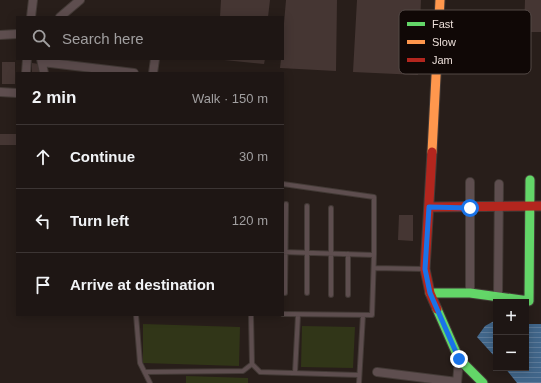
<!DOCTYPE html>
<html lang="en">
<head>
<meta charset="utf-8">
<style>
  body { margin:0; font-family:Arial,sans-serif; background:#2b2322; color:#f1f3f6 }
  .controls { position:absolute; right:12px; bottom:12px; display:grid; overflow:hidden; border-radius:0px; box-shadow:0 2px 10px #0003 }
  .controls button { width:36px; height:36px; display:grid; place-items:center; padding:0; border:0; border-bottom:1px solid #3c3534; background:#1e1614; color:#f1f3f6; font:20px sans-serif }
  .stop { position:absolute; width:12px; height:12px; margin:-9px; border:3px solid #1a73e8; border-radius:50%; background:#fff }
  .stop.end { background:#1a73e8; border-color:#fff; box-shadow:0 1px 4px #0008 }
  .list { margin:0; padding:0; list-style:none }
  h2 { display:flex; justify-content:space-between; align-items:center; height:52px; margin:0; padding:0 16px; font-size:17px }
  h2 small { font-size:13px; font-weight:400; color:#a19fa0 }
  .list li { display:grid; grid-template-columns:26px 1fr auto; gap:12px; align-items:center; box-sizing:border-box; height:64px; padding:0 16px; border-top:1px solid #3c3534 }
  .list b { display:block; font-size:15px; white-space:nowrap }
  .list em { font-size:13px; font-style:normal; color:#a19fa0 }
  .icon { flex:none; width:22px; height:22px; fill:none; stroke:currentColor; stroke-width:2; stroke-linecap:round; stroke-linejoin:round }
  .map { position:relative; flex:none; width:541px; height:383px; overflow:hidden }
  .search { position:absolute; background:#1e1614; box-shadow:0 2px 10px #0003; left:16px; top:16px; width:268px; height:44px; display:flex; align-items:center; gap:10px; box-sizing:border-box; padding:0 14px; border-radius:0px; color:#a19fa0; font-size:15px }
  .panel { position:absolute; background:#1e1614; box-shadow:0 2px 10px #0003; left:16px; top:72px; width:268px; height:244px; border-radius:0px }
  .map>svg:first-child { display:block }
  .grass { fill:#313618 }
  .water { fill:url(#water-rules) }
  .building { fill:#453633 }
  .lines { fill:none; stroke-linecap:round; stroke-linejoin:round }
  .lane-casing { stroke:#433a36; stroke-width:6 }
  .street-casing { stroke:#433a36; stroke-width:10 }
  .fast-casing { stroke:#433a36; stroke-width:11 }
  .slow-casing { stroke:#433a36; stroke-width:11 }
  .jam-casing { stroke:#433a36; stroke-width:11 }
  .lane { stroke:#5e4e4f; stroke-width:4 }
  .street { stroke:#5e4e4f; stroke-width:8 }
  .fast { stroke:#63d668; stroke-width:9 }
  .slow { stroke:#ff974d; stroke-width:9 }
  .jam { stroke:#b3261e; stroke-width:9 }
  .route { stroke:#1a73e8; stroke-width:5 }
  .key { fill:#100806; stroke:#524845; stroke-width:1 }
  .key-label { font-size:11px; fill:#ecdfd9 }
</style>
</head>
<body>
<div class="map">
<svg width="541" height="383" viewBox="0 0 541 383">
  <defs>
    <pattern id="water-rules" width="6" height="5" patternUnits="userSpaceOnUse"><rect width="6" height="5" fill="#41668a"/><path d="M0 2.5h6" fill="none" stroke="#5d7b9a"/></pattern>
  </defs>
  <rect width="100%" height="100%" fill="#281e1a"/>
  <!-- grass -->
  <path class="grass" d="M143,324L240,327L239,366L143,363Z
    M302,326L355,327L353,368L301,367Z
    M186,376L248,378V383H186Z"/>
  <!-- water -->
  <path class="water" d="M494,321L496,324V358L477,337L485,326Z
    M526,324H541V383H517L505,368H526Z"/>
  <!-- building -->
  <path class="building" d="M221,0H270L268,17H220Z
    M286,0H337L336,71L280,68L281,59H283V35Z
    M357,0H421L418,75L353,72Z
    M525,0H541V32H524Z
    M224,59H265L264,64L224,60Z
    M2,62H15V84H2Z
    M32,63L39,64V73H32Z
    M0,134H16V145H0Z
    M399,215H413V241L398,240Z"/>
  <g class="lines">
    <!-- lane casing -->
    <g class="lane-casing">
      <path id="lane" d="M438,48H471
        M283,184L374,197V255
        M283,252L374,255L372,315L283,314
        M374,268L424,269
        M285,293L286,204
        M307,293V206
        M331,295V208
        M348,295V254
        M136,315L140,363L150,383
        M251,315L252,364L260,372L358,375
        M145,372L243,371L252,364
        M295,373L298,315
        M359,383L363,315"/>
    </g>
    <!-- street casing -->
    <g class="street-casing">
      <path id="street" d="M31,17L33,0
        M60,17L80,0
        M0,35L17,34
        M41,59L44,73
        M42,62L134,73
        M26,73L27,59
        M153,73L155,59
        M0,92L17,93
        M470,182V293
        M498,297L499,184
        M377,372L457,382
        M457,383L459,359"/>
    </g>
    <!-- fast casing -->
    <g class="fast-casing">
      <path id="fast" d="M430,293H470L529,301L530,180
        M437,309L459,359L483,383"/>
    </g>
    <!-- slow casing -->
    <g class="slow-casing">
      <path id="slow" d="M432,152L440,0"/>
    </g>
    <!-- jam casing -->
    <g class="jam-casing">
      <path id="jam" d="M432,152L425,269L430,293L437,309
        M429,207L541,206"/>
    </g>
    <!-- lane -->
    <use href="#lane" class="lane"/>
    <!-- street -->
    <use href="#street" class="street"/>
    <!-- fast -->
    <use href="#fast" class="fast"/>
    <!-- slow -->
    <use href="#slow" class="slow"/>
    <!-- jam -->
    <use href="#jam" class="jam"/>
  </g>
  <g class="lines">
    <!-- route -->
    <path class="route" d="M459,359L430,293L425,269L429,207L470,208"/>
  </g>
  <!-- legend -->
  <rect x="399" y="10" width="132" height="64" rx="6" class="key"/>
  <rect x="407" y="22" width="18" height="4" fill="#63d668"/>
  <rect x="407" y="40" width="18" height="4" fill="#ff974d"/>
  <rect x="407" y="58" width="18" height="4" fill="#b3261e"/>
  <g class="key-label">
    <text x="432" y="28">Fast</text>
    <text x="432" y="46">Slow</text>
    <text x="432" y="64">Jam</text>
  </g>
</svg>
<div class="controls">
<button>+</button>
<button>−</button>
</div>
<div class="stop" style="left:470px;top:208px"></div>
<div class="stop end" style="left:459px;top:359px"></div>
<div class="search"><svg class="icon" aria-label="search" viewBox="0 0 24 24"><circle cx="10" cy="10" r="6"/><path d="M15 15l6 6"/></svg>Search here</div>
<section class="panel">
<h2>2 min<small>Walk · 150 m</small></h2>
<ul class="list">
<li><svg class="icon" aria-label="ahead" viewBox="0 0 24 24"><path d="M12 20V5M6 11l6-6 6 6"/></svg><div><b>Continue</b></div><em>30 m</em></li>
<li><svg class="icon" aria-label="left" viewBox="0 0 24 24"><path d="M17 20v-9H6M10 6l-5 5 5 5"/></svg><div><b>Turn left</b></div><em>120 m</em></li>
<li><svg class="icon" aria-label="arrive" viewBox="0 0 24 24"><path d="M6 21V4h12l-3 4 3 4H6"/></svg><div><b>Arrive at destination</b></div></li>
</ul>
</section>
</div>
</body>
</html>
